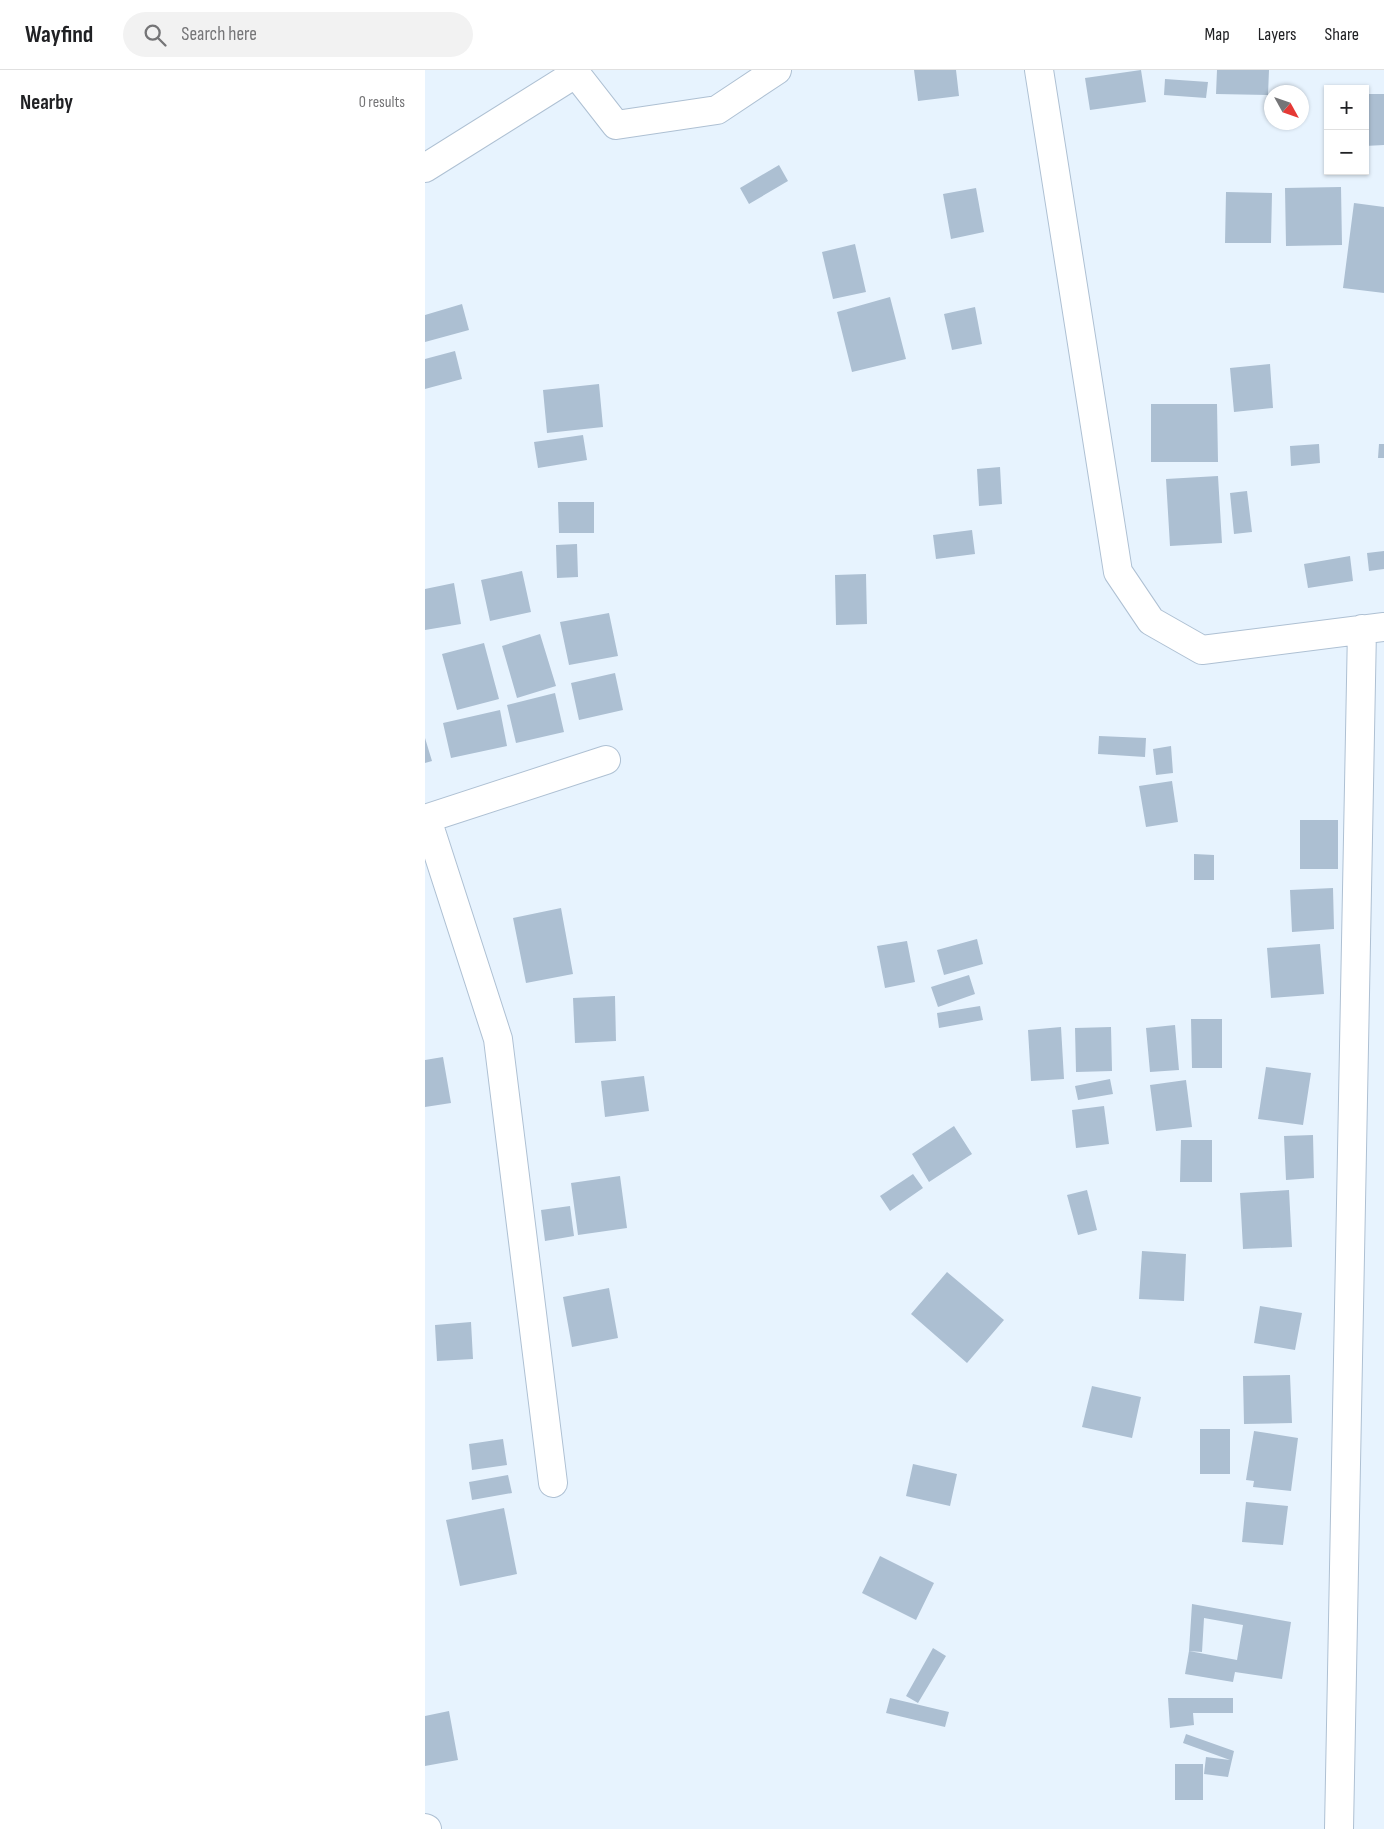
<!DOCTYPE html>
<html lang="en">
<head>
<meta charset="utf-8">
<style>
  body { margin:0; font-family:"Sofia Sans Condensed",sans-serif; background:#f2f2f2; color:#202124 }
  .controls { position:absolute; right:15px; top:15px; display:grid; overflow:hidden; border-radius:0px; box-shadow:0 1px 4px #0004 }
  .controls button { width:45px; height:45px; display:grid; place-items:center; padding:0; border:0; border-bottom:1px solid #e0e0e0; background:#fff; color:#202124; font:25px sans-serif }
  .compass { position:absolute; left:839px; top:15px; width:45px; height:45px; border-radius:50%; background:#fff; box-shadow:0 1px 4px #0004; rotate:130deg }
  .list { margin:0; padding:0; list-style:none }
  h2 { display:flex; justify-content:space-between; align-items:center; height:65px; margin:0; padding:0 20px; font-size:21px }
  h2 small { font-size:16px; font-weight:400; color:#757577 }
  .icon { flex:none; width:28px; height:28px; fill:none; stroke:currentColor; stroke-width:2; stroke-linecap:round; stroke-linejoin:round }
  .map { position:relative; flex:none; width:959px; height:1759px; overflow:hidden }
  header { display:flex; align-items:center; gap:30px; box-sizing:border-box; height:70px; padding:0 25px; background:#fff; border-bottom:1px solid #e0e0e0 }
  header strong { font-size:24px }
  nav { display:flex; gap:28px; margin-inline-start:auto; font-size:18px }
  .search { width:350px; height:45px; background:#f2f2f2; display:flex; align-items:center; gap:12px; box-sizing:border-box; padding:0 18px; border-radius:28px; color:#757577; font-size:19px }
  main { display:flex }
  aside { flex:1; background:#fff }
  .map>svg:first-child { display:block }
  .building { fill:#acbfd2 }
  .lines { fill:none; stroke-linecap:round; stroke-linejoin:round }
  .minor-casing { stroke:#aec0d3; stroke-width:30 }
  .minor { stroke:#fff; stroke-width:28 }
</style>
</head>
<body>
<header>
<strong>Wayfind</strong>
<div class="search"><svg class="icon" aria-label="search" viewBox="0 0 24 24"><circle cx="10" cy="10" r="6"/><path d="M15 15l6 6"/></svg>Search here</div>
<nav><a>Map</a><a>Layers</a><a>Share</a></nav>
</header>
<main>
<aside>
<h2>Nearby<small>0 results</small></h2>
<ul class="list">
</ul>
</aside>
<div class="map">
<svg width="959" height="1759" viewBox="0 0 959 1759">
  <rect width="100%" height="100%" fill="#e7f3fe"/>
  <!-- building -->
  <path class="building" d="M489,0H531L534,26L493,31Z
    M716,0L721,32L665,40L660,8Z
    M792,0H844L843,25L791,24Z
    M740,9L783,12L781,28L739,25Z
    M940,24H959V75L940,76Z
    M354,95L363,111L324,134L315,118Z
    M916,117L917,175L861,176L860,118Z
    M551,118L559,162L526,169L518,124Z
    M801,122L847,123L846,173H800Z
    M929,133L959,137V223L918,218Z
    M430,174L441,222L408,229L397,182Z
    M465,227L481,289L427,302L412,242Z
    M37,234L44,260L0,272V245Z
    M550,237L557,274L527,280L519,244Z
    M30,281L37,309L0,319V289Z
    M845,294L848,338L809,342L805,298Z
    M174,314L178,357L122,363L118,320Z
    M726,334H792L793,392H726Z
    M158,365L162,390L113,398L109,372Z
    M894,374L895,393L866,396L865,376Z
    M954,374H959V388H953Z
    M575,397L577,434L554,436L552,399Z
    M793,406L797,473L745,476L741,409Z
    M822,421L827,462L809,464L805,423Z
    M133,432H169V463H134Z
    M547,460L550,484L511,489L508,465Z
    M152,474L153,507L132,508L131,475Z
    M959,481V499L944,501L942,483Z
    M925,486L928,511L883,518L879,494Z
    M97,501L106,542L65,551L56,510Z
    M441,504L442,554L411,555L410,505Z
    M29,513L36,554L0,560V519Z
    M184,543L193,586L144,595L135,552Z
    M115,564L131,616L92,628L77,576Z
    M59,573L74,629L32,640L17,584Z
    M190,603L198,640L154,650L146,613Z
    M130,623L139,662L91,673L82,635Z
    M75,640L82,676L26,688L18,653Z
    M674,666L721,668L720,687L673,684Z
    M0,668L7,691L0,693Z
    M746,676L748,703L731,705L728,679Z
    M747,711L753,752L721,757L714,716Z
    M875,750H913V799H875Z
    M769,784L789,785V810H769Z
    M908,818L909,859L867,862L865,820Z
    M136,838L148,904L101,913L88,848Z
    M552,869L558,894L519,905L512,880Z
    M482,871L490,912L460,918L452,876Z
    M895,874L899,924L846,928L842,878Z
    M544,905L550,924L513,937L506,917Z
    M190,926L191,971L150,973L148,928Z
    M555,936L558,950L514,958L512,943Z
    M766,949H797V998H767Z
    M750,955L754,1000L725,1002L721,958Z
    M636,957L639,1009L606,1011L603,960Z
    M686,957L687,1001L651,1002L650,958Z
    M18,987L26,1033L0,1037V990Z
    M841,997L886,1003L878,1055L833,1049Z
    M219,1006L224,1041L180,1047L176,1011Z
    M685,1009L688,1024L653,1030L650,1016Z
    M761,1010L767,1057L731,1061L725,1015Z
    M679,1036L684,1074L651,1078L647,1040Z
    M529,1056L547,1084L504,1112L487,1084Z
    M888,1065L889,1108L861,1110L859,1066Z
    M756,1070H787V1112H755Z
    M488,1104L498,1118L465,1141L455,1126Z
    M195,1106L202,1158L153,1165L146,1113Z
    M662,1120L672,1160L653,1165L642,1125Z
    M864,1120L867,1177L818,1179L815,1123Z
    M145,1136L149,1166L120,1171L116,1140Z
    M717,1181L761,1184L759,1231L714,1229Z
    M522,1202L579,1250L542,1293L486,1244Z
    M184,1218L193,1268L147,1277L138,1227Z
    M835,1236L877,1243L870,1280L829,1273Z
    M46,1252L48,1289L12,1291L10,1255Z
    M865,1305L867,1353L819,1354L818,1306Z
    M667,1316L716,1327L707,1368L657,1357Z
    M775,1359H805V1404H775Z
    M829,1361L873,1368L866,1421L828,1417L829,1411L821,1410Z
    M78,1369L82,1395L47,1400L44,1374Z
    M488,1394L532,1404L525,1436L481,1426Z
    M83,1405L87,1423L47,1430L44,1412Z
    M821,1432L863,1436L858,1475L817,1472Z
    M79,1438L92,1504L35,1516L21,1450Z
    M455,1486L509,1513L491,1550L437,1523Z
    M767,1534L866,1552L857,1609L810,1602L808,1612L760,1604L764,1581L812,1590L818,1555L779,1548L777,1582L764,1581Z
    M508,1578L521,1586L493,1633L481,1626Z
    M465,1628L524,1642L520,1657L461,1643Z
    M743,1628H808V1643H768L769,1655L745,1658Z
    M24,1641L33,1690L0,1696V1646Z
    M761,1664L809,1681L803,1707L779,1704L781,1687L805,1690L758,1673Z
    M750,1694H778V1730H750Z"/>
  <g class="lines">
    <!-- minor casing -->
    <g class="minor-casing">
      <path id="minor" d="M148,0L191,55L292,40L352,0
        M614,0L693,502L726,551L777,580L959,557
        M0,98L150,4
        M0,749L181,690
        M2,749L73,969L128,1413
        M0,1758L2,1759
        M914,1759L937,559"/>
    </g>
    <!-- minor -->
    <use href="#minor" class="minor"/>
  </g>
</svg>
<div class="controls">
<button>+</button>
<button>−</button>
</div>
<svg class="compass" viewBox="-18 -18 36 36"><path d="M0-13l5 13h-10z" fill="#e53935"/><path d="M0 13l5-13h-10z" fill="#757577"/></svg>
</div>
</main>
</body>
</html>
